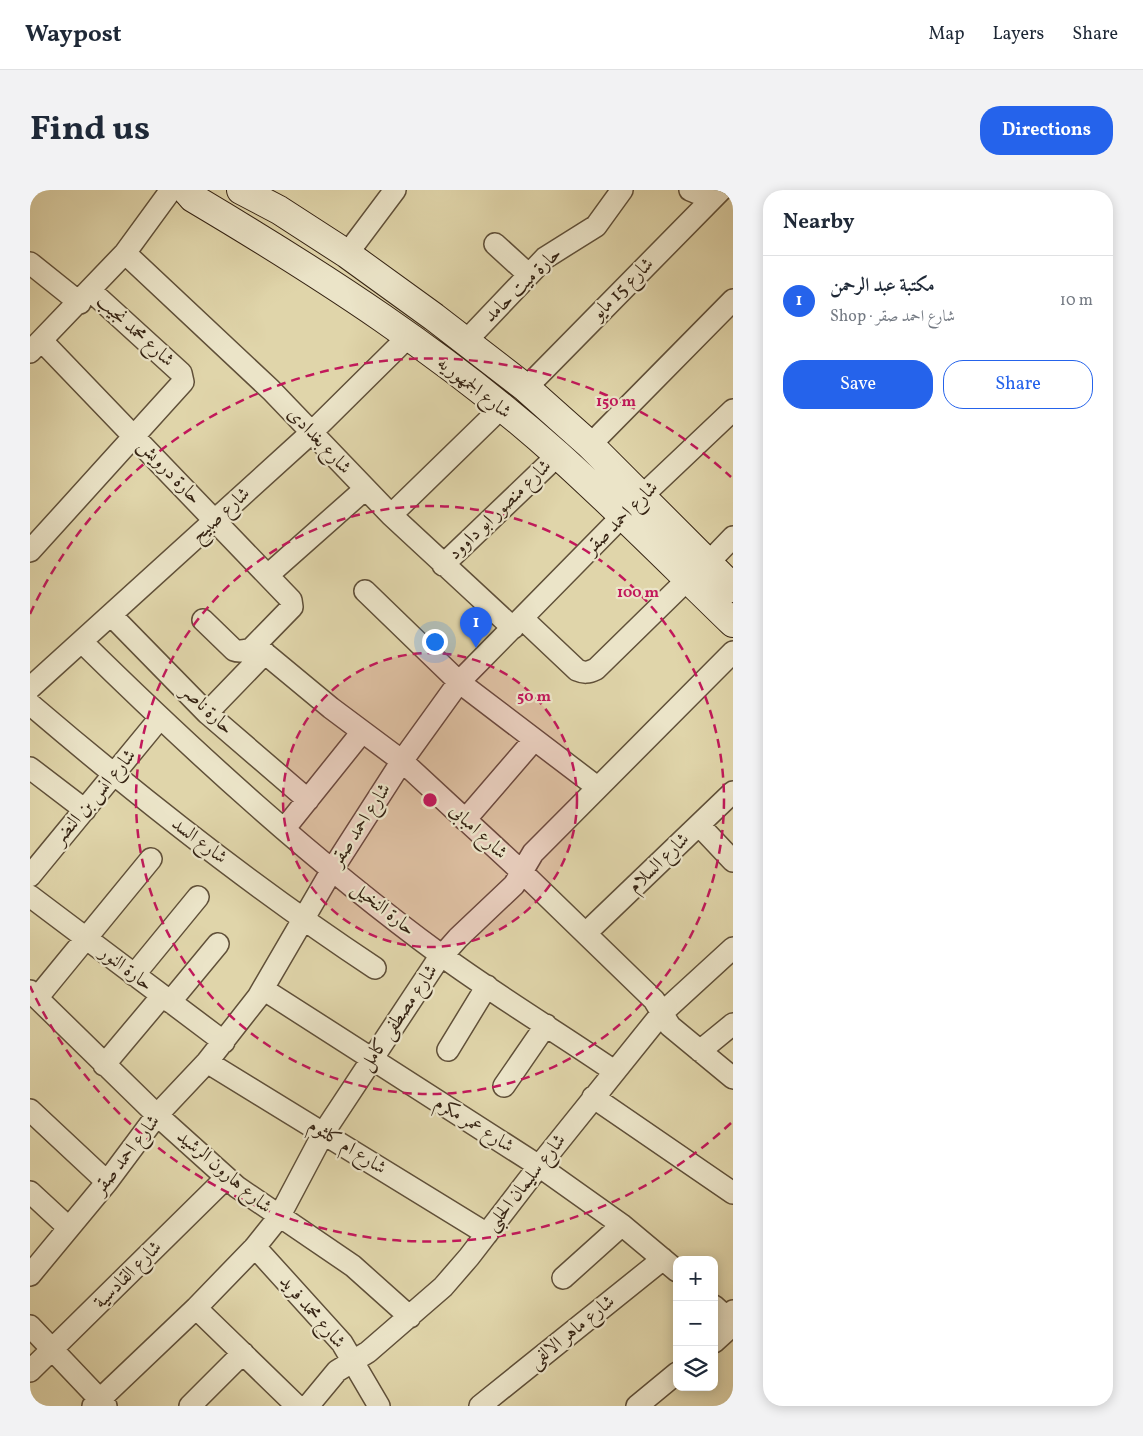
<!DOCTYPE html>
<html lang="en">
<head>
<meta charset="utf-8">
<style>
  body { margin:0; font-family:Vollkorn,Amiri,serif; background:#f2f2f3; color:#1f2937 }
  .controls { position:absolute; right:15px; bottom:15px; display:grid; overflow:hidden; border-radius:10px; box-shadow:0 2px 12px #0003 }
  .controls button { width:45px; height:45px; display:grid; place-items:center; padding:0; border:0; border-bottom:1px solid #e0e1e3; background:#fff; color:#1f2937; font:25px sans-serif }
  .you { position:absolute; left:404px; top:451px; width:18px; height:18px; margin:-12px; border:4px solid #fff; border-radius:50%; background:#1a73e8; box-shadow:0 0 0 8px #1a73e833 }
  .badge { display:grid; place-items:center; width:32px; height:32px; border-radius:50%; background:#2563eb; color:#fff; font-size:16px; font-weight:700 }
  .pin { position:absolute; translate:-50% -41px; filter:drop-shadow(0 1px 2px #0008) }
  .pin::after { content:''; position:absolute; top:26px; width:18px; height:15px; background:inherit; clip-path:polygon(0 0,100% 0,50% 100%) }
  .list { margin:0; padding:0; list-style:none }
  h2 { display:flex; justify-content:space-between; align-items:center; height:65px; margin:0; padding:0 20px; font-size:21px }
  h2 small { font-size:16px; font-weight:400; color:#747a83 }
  .list li { display:grid; grid-template-columns:32px 1fr auto; gap:15px; align-items:center; box-sizing:border-box; height:90px; padding:0 20px; border-top:1px solid #e0e1e3 }
  .list b { display:block; font-size:19px; white-space:nowrap }
  .list p { margin:0; font-size:16px; white-space:nowrap; color:#747a83 }
  .list em { font-size:16px; font-style:normal; color:#747a83 }
  .actions { display:flex; gap:10px; padding:15px 20px }
  .actions a { flex:1; padding:11px 0; border:1px solid #2563eb; border-radius:20px; text-align:center; font-size:18px; color:#2563eb }
  .actions .main { background:#2563eb; color:#fff }
  .icon { flex:none; width:28px; height:28px; fill:none; stroke:currentColor; stroke-width:2; stroke-linecap:round; stroke-linejoin:round }
  .map { position:relative; flex:none; width:703px; height:1216px; overflow:hidden; border-radius:20px }
  header { display:flex; align-items:center; gap:30px; box-sizing:border-box; height:70px; padding:0 25px; background:#fff; border-bottom:1px solid #e0e1e3 }
  header strong { font-size:24px }
  nav { display:flex; gap:28px; margin-inline-start:auto; font-size:18px }
  .intro { display:flex; align-items:center; justify-content:space-between; box-sizing:border-box; height:120px; padding:0 30px }
  h1 { margin:0; font-size:35px }
  .button { padding:12px 22px; border-radius:20px; background:#2563eb; color:#fff; font-size:18px; font-weight:700 }
  main { display:flex; gap:30px; padding:0 30px }
  aside { flex:1; background:#fff; border-radius:20px; box-shadow:0 2px 12px #0003 }
  .map>svg:first-child { display:block }
  .lines { fill:none; stroke-linecap:round; stroke-linejoin:round }
  .minor-casing { stroke:#605039; stroke-width:24 }
  .secondary-casing { stroke:#352313; stroke-width:30 }
  .minor { stroke:#ebe4c8; stroke-width:21 }
  .secondary { stroke:#ebe4c8; stroke-width:28 }
  .ring { fill:none; stroke:#c2185b; stroke-width:2.5; stroke-dasharray:9 6 }
  .labels { text-anchor:middle; dominant-baseline:central; stroke-width:4.5; stroke-linejoin:round; paint-order:stroke }
  .street-label { font-size:19px; fill:#352313; stroke:#ebe4c8 }
  .centre { fill:#c2185b; stroke:#ebe4c8; stroke-width:2.5 }
  .ring-label { font-size:15px; text-anchor:middle; font-weight:bold; fill:#c2185b; stroke:#ebe4c8; stroke-width:4.5; stroke-linejoin:round; paint-order:stroke }
</style>
</head>
<body>
<header>
<strong>Waypost</strong>
<nav><a>Map</a><a>Layers</a><a>Share</a></nav>
</header>
<div class="intro"><h1>Find us</h1><a class="button">Directions</a></div>
<main>
<div class="map">
<svg width="703" height="1216" viewBox="0 0 703 1216">
  <rect width="100%" height="100%" fill="#e0d5aa"/>
  <filter id="stains"><feTurbulence type="fractalNoise" baseFrequency=".004" numOctaves="4"/><feColorMatrix values="0 0 0 0 .2 0 0 0 0 .09 0 0 0 0 .02 0 0 0 .5 -.17"/></filter>
  <radialGradient id="worn" r=".72"><stop offset=".6" stop-color="#630" stop-opacity="0"/><stop offset="1" stop-color="#630" stop-opacity=".3"/></radialGradient>
  <g class="lines">
    <!-- minor casing -->
    <g class="minor-casing">
      <path id="minor" d="M660,0L682,9
        M465,54L499,85
        M95,63L241,200L361,325L483,438
        M317,64L365,0
        M0,73L50,113
        M12,151L261,410L262,417L222,458
        M436,151L515,68L566,36L592,0
        M0,162L95,63L141,0
        M496,198L691,0
        M560,255L703,110
        M361,325L471,218
        M0,361L153,192L151,183L61,101
        M678,373L703,347
        M413,375L528,265
        M238,385L335,299
        M335,401L429,492L567,597
        M81,425L177,523L278,610
        M493,429L547,480C554,483 558,483 566,479L658,389
        M173,430L204,460C214,464 221,456 231,460L301,518L372,571L493,683L624,810L640,836L703,888
        M52,452C165,563 283,671 411,765C467,806 527,842 584,881
        M0,498L282,242L378,147
        M0,514C110,608 224,698 345,778
        M177,523L235,463
        M0,578L55,620
        M435,630L504,550
        M669,635L703,671
        M255,638L332,542
        M0,686L130,528
        M0,706L194,852
        M556,743L703,602
        M104,785L168,707
        M233,799L509,976L592,1035L647,1081
        M0,801L127,925L207,997L323,1076L380,1127
        M7,808L121,669
        M140,812L188,754
        M418,860L457,796
        M670,861L703,834
        M177,872L457,1044
        M74,875L132,806
        M474,896L516,835
        M563,907L703,1003
        M0,920L77,992
        M0,1002L39,1038
        M225,1057L312,1153L349,1216
        M0,1085L77,992L127,925L177,872L228,807L302,680L372,571L429,492L611,307L703,220
        M533,1088L592,1035
        M684,1116L703,1133
        M166,1118L267,1216
        M0,1136L76,1216
        M684,1152L695,1142L703,1121
        M0,1181L196,988
        M63,1216L166,1118L225,1057L249,1027L294,942L405,774L428,748L484,695L503,663L703,462
        M160,1216L213,1163
        M278,1216L307,1181L338,1162L413,1097L439,1067L509,976L632,823L703,758
        M450,1216L633,1069
        M607,1216L647,1183"/>
    </g>
    <!-- secondary casing -->
    <g class="secondary-casing">
      <path id="secondary" d="M156,0L163,8C291,84 418,166 528,265C588,319 645,377 703,433
        M211,0L249,20L317,64L404,127L496,198L560,255L703,398"/>
    </g>
    <!-- minor -->
    <use href="#minor" class="minor"/>
    <!-- secondary -->
    <use href="#secondary" class="secondary"/>
  </g>
  <!-- distance rings -->
  <circle cx="400" cy="610" r="147" fill="#c2185b" fill-opacity=".12"/>
  <g class="ring">
    <circle cx="400" cy="610" r="147"/>
    <circle cx="400" cy="610" r="294"/>
    <path d="M701 933A441 441 0 0 1 0 796M0 424A441 441 0 0 1 701 287"/>
  </g>
  <g class="labels">
    <!-- street labels -->
    <g class="street-label">
      <text transform="translate(493 95) rotate(-44)">حارة ميت حامد</text>
      <text transform="translate(593 99) rotate(-45)">شارع 15 مايو</text>
      <text transform="translate(105 141) rotate(42)">شارع محمد نجيب</text>
      <text transform="translate(444 198) rotate(38)">شارع الجمهوريه</text>
      <text transform="translate(289 251) rotate(47)">شارع بغدادى</text>
      <text transform="translate(139 282) rotate(46)">حارة درويش</text>
      <text transform="translate(470 320) rotate(-44)">شارع منصور ابو داوود</text>
      <text transform="translate(191 325) rotate(-42)">شارع صبيح</text>
      <text transform="translate(592 328) rotate(-45)">شارع احمد صقر</text>
      <text transform="translate(177 520) rotate(43)">حارة ناصر</text>
      <text transform="translate(65 607) rotate(-50)">شارع انس بن النضر</text>
      <text transform="translate(331 635) rotate(-57)">شارع احمد صقر</text>
      <text transform="translate(448 642) rotate(43)">شارع امبابى</text>
      <text transform="translate(169 651) rotate(37)">شارع السد</text>
      <text transform="translate(629 673) rotate(-44)">شارع السلام</text>
      <text transform="translate(353 719) rotate(38)">حارة النخيل</text>
      <text transform="translate(96 779) rotate(37)">حارة النور</text>
      <text transform="translate(369 828) rotate(-56)">شارع مصطفى كامل</text>
      <text transform="translate(444 935) rotate(32)">شارع عمر مكرم</text>
      <text transform="translate(317 957) rotate(32)">شارع ام كلثوم</text>
      <text transform="translate(97 965) rotate(-52)">شارع احمد صقر</text>
      <text transform="translate(194 982) rotate(40)">شارع هارون الرشيد</text>
      <text transform="translate(496 993) rotate(-52)">شارع سليمان الحلبى</text>
      <text transform="translate(98 1085) rotate(-45)">شارع القادسية</text>
      <text transform="translate(282 1122) rotate(49)">شارع محمد فريد</text>
      <text transform="translate(542 1142) rotate(-39)">شارع ماهر الالفى</text>
    </g>
  </g>
  <circle cx="400" cy="610" r="8" class="centre"/>
  <g class="ring-label">
    <text x="586" y="216">150 m</text>
    <text x="608" y="407">100 m</text>
    <text x="504" y="511">50 m</text>
  </g>
  <rect width="100%" height="100%" filter="url(#stains)"/>
  <rect width="100%" height="100%" fill="url(#worn)"/>
</svg>
<div class="controls">
<button>+</button>
<button>−</button>
<button><svg class="icon" aria-label="layers" viewBox="0 0 24 24"><path d="M12 4l9 5-9 5-9-5zM3 14l9 5 9-5"/></svg></button>
</div>
<div class="you"></div>
<div class="pin badge" style="left:446px;top:458px">1</div>
</div>
<aside>
<h2>Nearby<small></small></h2>
<ul class="list">
<li><span class="badge">1</span><div><b>مكتبة عبد الرحمن</b><p>Shop · شارع احمد صقر</p></div><em>10 m</em></li>
</ul>
<div class="actions"><a class="main">Save</a><a>Share</a></div>
</aside>
</main>
</body>
</html>
